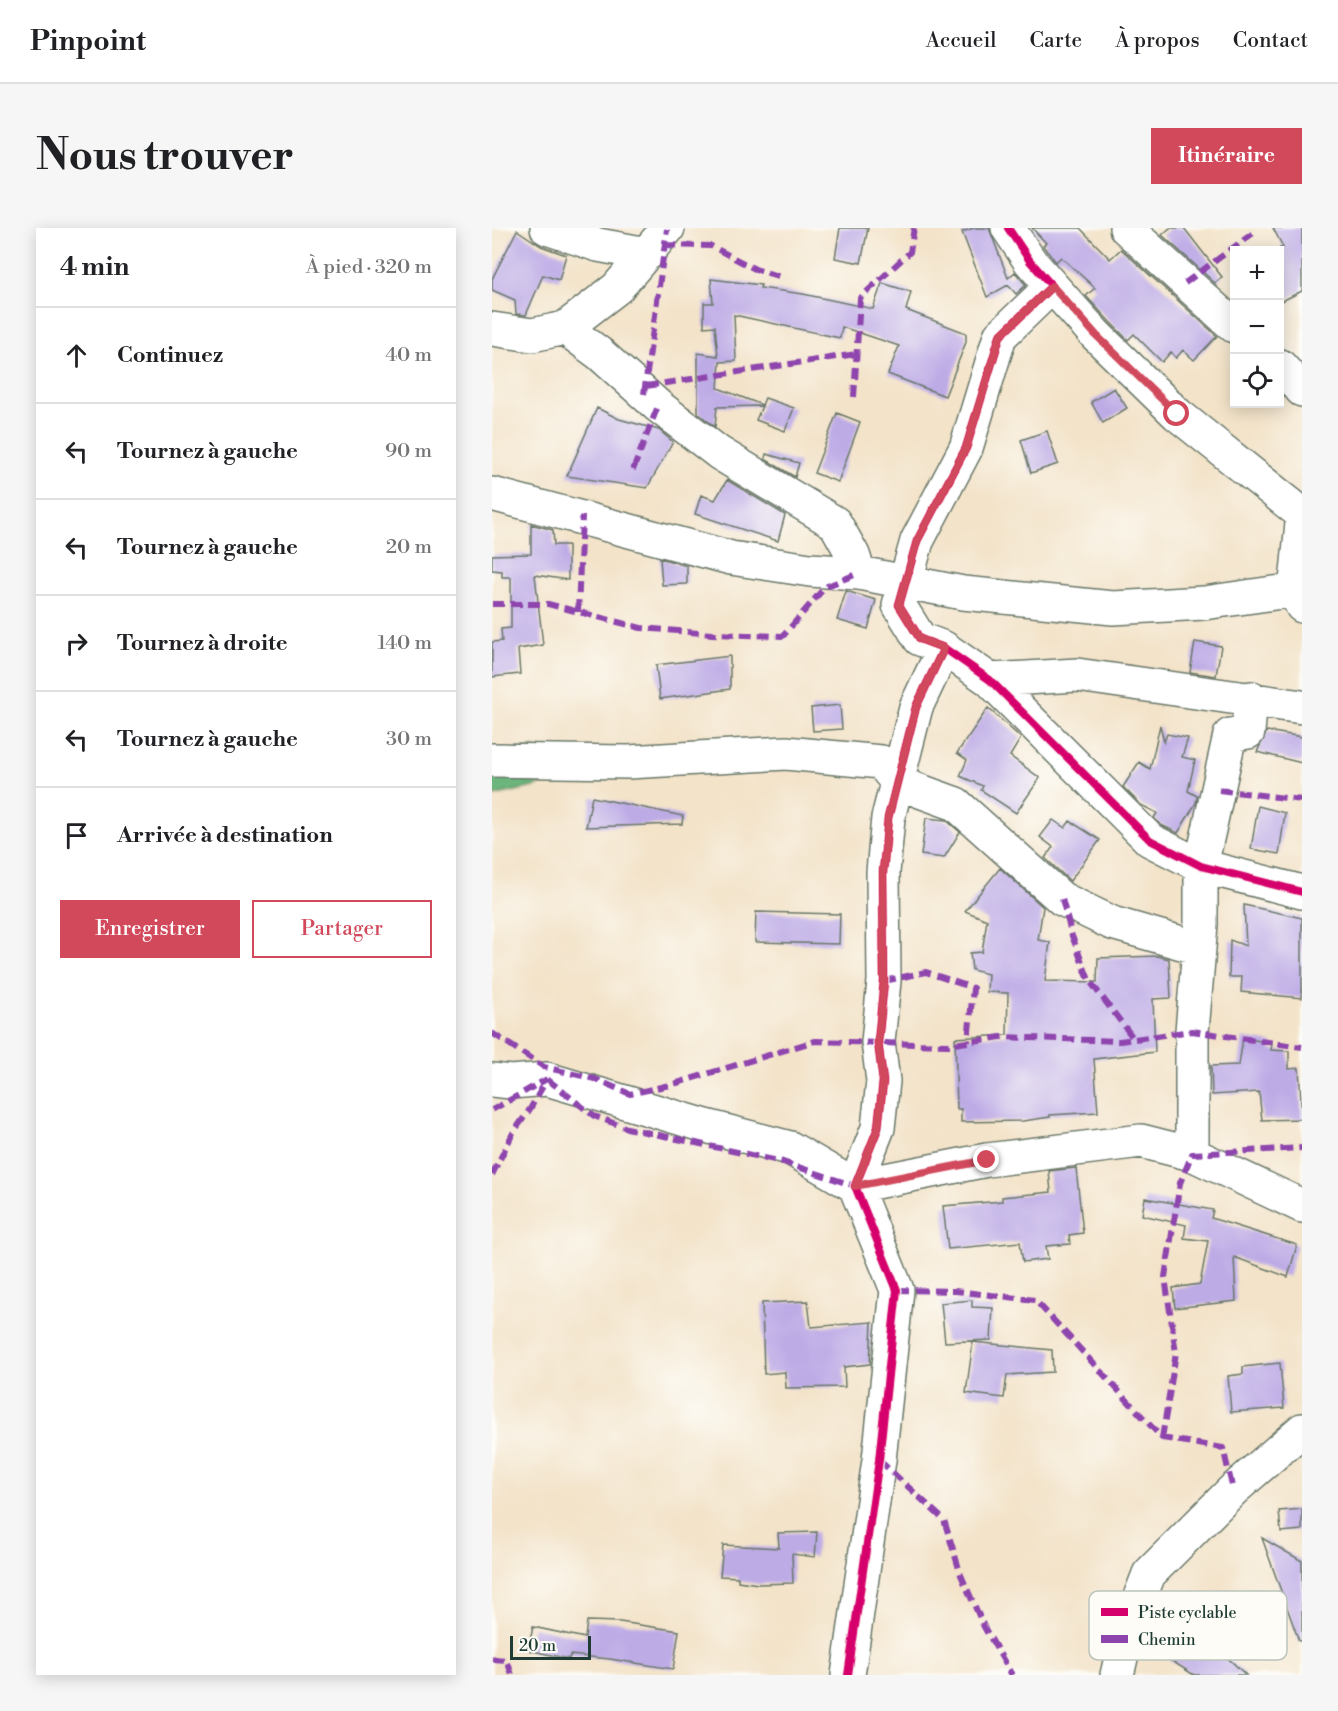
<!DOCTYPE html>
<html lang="fr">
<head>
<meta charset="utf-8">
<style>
  body { margin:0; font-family:"Libre Bodoni",serif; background:#f6f6f6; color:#202124 }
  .controls { position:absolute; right:18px; top:18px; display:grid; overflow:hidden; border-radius:0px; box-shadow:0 3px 15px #0003 }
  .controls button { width:54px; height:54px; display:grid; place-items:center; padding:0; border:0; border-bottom:2px solid #e0e0e0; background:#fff; color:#202124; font:30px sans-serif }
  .scale { position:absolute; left:18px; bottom:15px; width:81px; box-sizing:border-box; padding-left:6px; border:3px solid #1f3d34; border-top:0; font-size:16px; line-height:21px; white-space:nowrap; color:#1f3d34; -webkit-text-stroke:4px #fdfcf7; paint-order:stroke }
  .stop { position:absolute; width:18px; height:18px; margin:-14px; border:4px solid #d1495b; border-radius:50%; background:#fff }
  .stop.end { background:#d1495b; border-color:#fff; box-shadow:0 2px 6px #0008 }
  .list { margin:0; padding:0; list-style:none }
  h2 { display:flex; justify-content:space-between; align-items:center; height:78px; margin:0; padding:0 24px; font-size:26px }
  h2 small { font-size:20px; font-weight:400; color:#757577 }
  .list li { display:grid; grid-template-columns:39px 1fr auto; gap:18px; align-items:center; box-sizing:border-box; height:96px; padding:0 24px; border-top:2px solid #e0e0e0 }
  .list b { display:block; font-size:22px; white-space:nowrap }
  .list em { font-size:20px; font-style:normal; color:#757577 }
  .actions { display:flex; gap:12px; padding:18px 24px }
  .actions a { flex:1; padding:14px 0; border:2px solid #d1495b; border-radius:0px; text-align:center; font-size:21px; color:#d1495b }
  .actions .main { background:#d1495b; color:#fff }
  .icon { flex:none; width:33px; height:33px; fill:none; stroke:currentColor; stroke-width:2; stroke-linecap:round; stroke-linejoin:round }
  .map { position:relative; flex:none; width:810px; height:1447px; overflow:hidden; border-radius:0px }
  header { display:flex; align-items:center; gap:36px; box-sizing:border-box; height:84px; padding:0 30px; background:#fff; border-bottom:2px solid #e0e0e0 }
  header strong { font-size:28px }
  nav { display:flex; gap:33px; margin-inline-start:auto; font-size:21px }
  .intro { display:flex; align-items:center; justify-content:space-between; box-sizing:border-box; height:144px; padding:0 36px }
  h1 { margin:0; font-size:42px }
  .button { padding:15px 27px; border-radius:0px; background:#d1495b; color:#fff; font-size:21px; font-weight:700 }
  main { display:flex; gap:36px; padding:0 36px }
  aside { flex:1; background:#fff; border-radius:0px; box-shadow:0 3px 15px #0003 }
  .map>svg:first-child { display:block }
  .forest { fill:#6cb67c; stroke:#467a58; stroke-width:1.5 }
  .building { fill:#bdabe6 }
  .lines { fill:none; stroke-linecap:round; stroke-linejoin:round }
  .minor-casing { stroke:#697768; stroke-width:36 }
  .minor { stroke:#fff; stroke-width:33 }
  .quiet { stroke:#8e44ad; stroke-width:6; stroke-dasharray:12 6; stroke-linecap:butt }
  .cycleway-casing { stroke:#fdfcf7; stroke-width:11 }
  .cycleway { stroke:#d6006c; stroke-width:8 }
  .route { stroke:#d1495b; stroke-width:8 }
  .key { fill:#fdfcf7; stroke:#bac3bc; stroke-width:1.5 }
  .key-label { font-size:16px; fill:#1f3d34 }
</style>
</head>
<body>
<header>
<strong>Pinpoint</strong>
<nav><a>Accueil</a><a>Carte</a><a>À propos</a><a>Contact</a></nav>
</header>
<div class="intro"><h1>Nous trouver</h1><a class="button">Itinéraire</a></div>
<main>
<aside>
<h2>4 min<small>À pied · 320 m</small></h2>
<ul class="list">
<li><svg class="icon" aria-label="ahead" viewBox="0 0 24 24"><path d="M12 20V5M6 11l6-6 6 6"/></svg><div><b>Continuez</b></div><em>40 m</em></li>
<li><svg class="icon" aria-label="left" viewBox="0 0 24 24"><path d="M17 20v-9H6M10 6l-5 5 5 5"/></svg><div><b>Tournez à gauche</b></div><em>90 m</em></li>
<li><svg class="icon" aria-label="left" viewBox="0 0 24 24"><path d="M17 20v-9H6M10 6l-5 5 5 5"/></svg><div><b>Tournez à gauche</b></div><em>20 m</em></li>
<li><svg class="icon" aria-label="right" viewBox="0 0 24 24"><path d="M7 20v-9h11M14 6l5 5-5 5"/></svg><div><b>Tournez à droite</b></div><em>140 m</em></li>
<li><svg class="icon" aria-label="left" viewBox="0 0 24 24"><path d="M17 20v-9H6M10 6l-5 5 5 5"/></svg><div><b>Tournez à gauche</b></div><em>30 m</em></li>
<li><svg class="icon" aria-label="arrive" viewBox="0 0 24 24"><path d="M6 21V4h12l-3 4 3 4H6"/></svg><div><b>Arrivée à destination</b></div></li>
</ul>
<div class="actions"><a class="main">Enregistrer</a><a>Partager</a></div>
</aside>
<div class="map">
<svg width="810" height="1447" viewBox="0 0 810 1447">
  <rect width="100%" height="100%" fill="#fdfcf7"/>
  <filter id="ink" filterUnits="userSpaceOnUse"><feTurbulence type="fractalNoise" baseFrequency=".0167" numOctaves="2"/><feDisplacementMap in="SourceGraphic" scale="12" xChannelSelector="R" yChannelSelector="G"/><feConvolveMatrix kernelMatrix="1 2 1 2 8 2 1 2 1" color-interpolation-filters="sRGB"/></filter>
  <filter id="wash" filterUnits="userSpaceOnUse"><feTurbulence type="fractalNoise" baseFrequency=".008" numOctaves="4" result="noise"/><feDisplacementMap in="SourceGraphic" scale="24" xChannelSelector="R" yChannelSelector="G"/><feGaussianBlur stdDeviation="1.35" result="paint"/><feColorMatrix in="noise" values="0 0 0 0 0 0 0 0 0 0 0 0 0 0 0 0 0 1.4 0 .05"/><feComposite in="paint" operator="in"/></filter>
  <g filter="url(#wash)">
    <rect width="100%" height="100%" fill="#f3e3c9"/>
    <!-- forest -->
    <path class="forest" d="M44,520L46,558L0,568V526Z"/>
    <g id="blocks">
      <!-- building -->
      <path class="building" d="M348,0H376L369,35L343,30Z
        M482,0H497L516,50L523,44L534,57L524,66L516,57L495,69L470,4Z
        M540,0H588L618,31L629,21L725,108L702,132L691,122L684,130L679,124L670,134L642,106L636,112L618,94L594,68L603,60L569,29L564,34L551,18L554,15Z
        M678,0H692L730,49L723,55L670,7Z
        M781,0H810V63L788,74V20L791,19Z
        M25,2L49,18L74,27L67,52L51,47L34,87L24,86L23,72L0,62V51Z
        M219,51L269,57L268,60L311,66L381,81L390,55L419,64L414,82L474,105V114L453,168L396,146L407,118L350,99L348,110L242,87L244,133L228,134L226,160L270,177L273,170L302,180L293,203L264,192L270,178L225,179L223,199L206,185V125L226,128L223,98L212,99V75H221Z
        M622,160L635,180L611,195L599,174Z
        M105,180L127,191L167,202L181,214L155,260L75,248Z
        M345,185L368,194L346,254L322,245Z
        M555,203L566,236L539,245L529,212Z
        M274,226L307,235L303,249L273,231Z
        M235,252L293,287L286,313L203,286L209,267L223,272Z
        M39,296L61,302L62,317H76V352L43,347L51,417L26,421L28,446L0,449V414L10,413L9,401L19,400V349H10V343L0,342V327L39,326Z
        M168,330L195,338V356L170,357Z
        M354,363L384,372L376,401L345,392Z
        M703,414L729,418L724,448L698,444Z
        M238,428V461L168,471L164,437Z
        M348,477L350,501L321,503L319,480Z
        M496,480L529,510L518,528L548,550L524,585L489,562L491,558L468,548L475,532L465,525Z
        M668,497L672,514L675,506L696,510L690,529L703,532L696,563L705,568L704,575L686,605L669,597L662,590L665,585L649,577L631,559L647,534L658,541Z
        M775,503L810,509V535L765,524Z
        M100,569L191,588L190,596L94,599Z
        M766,578L793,585L787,626L759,621Z
        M434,590L454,592L468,604L452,630L429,627Z
        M561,592L573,600L578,593L608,612L578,653L553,630L561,619L548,609Z
        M508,640L551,679L546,712L558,714L553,753L605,754L606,730L666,728L677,731L679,770L661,771L663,824L602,831L606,884L558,887V889L531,893L469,894V881H465L463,810L515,807L516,765L495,764L496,746L480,742L478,725L490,724L495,692L473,683Z
        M752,677L810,690V770L749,764L750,749H737L738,712L754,718Z
        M264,684L348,686L347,716L263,714Z
        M751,810L780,815L779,822L797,823V841L807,840L810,891L770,892L767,864L720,867L719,838L747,837Z
        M584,940L591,1005L577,1007L578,1016L554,1018L556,1031L531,1034L528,1014L456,1021L451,978L510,973V969L559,964L557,943Z
        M653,970L721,982L719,990L805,1017L796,1049L742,1029L744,1073L683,1080L681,1060L708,1056L716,1013L692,1010L694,997L650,987Z
        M480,1072V1079L501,1080L499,1112L453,1114L449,1075Z
        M316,1073L319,1099L380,1094L378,1136L352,1139L353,1159L294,1160L293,1144L272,1146L270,1075Z
        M481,1114L560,1122L561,1144L515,1147L512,1170L474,1165Z
        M788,1135L792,1180L739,1184L736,1148L751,1146V1139Z
        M810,1281V1302L789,1304L787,1283Z
        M325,1304L323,1329L300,1326L301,1355L266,1356L246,1353V1349L228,1348L231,1317L287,1320L286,1305Z
        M770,1310L810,1333V1413H807Z
        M698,1376L739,1394L724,1419L754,1447H702L667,1425Z
        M95,1393L128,1394L187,1403L181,1441L118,1431L78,1427L77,1431L36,1422L41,1399L93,1410Z"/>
    </g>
  </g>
  <g filter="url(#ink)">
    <use href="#blocks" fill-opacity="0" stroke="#697768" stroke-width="1.5"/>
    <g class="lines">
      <!-- minor casing -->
      <g class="minor-casing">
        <path id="minor" d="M55,0L106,17L155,26
          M516,0L538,33L560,58L508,108L474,220L425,313L407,377L428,411L452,420L498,452L658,612L709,638L810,664
          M634,0L742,98
          M560,58L604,107L685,186L810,286
          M73,100L108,126L166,178L227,225L343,295L361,327L367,345
          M0,101L40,107L73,100L125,60L176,0
          M788,138L810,162
          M0,266L239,330L318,342L367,345L471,365L621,380L712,375L810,361
          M810,295L803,364L810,378
          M498,452L585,447L810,479
          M0,532L136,534L294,525L389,534L406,555L464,576L570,671L620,695L707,720
          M0,852L19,854L55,851L214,898L298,920L363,958L495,932L649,913L700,926L810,978
          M700,926V803L709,696V638L738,507L756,504L759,470
          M356,1447L387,1232L405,1062L363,958L386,900L391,853L386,814L392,753L391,644L396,590L424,479L452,420
          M625,1447L636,1400L657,1346L741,1262L810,1202"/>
      </g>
      <!-- minor -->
      <use href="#minor" class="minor"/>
      <!-- quiet -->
      <path class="quiet" d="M173,17L219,18L263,41L292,50
        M693,55L764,3
        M154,158L364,126
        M152,166L175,1
        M362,169L368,70L418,24L422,0
        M141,242L166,178
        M0,376H56L149,400L220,406L291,408L333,359L367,345
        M86,384L90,288
        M727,562L810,572
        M570,671L580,708L597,752L642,811
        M392,753L434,744L481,760L476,814
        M0,805L52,839L103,851L138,866L182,856L323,813L456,817L509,809L628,813L700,803L810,819
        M55,851L102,888L135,900L291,934L363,958
        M0,882L55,851
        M0,947L21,905L38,881L55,851
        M405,1062L463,1063L543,1072L670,1210L731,1220L741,1262
        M670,1210L684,1125L673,1049L688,955L700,926L810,920
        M387,1232L452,1292L469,1347L492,1399L520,1447
        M0,1431L15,1432L20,1447"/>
      <!-- cycleway casing -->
      <g class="cycleway-casing">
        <path id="cycleway" d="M516,0L538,33L560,58L508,108L474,220L425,313L407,377L428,411L452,420L498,452L658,612L709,638L810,664
          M356,1447L387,1232L405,1062L363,958L386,900L391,853L386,814L392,753L391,644L396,590L424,479L452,420"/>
      </g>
      <!-- cycleway -->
      <use href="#cycleway" class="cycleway"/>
    </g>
  </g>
  <g class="lines" filter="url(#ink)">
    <!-- route -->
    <path class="route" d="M495,932L363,958L386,900L391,854L386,814L392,753L391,644L396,590L424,479L452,420L428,411L407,377L425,313L474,220L508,108L560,58L604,107L685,186"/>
  </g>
  <!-- legend -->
  <rect x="597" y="1363" width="198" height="69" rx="9" class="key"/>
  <rect x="609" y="1380" width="27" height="8" fill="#d6006c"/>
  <rect x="609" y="1407" width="27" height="8" fill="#8e44ad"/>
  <g class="key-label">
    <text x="646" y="1390">Piste cyclable</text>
    <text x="646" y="1417">Chemin</text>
  </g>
</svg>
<div class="controls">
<button>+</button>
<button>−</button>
<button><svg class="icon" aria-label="locate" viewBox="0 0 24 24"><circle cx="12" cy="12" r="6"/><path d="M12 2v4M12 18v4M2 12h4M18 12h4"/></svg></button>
</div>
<div class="scale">20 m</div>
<div class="stop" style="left:685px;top:186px"></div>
<div class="stop end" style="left:495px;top:932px"></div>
</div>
</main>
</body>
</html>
